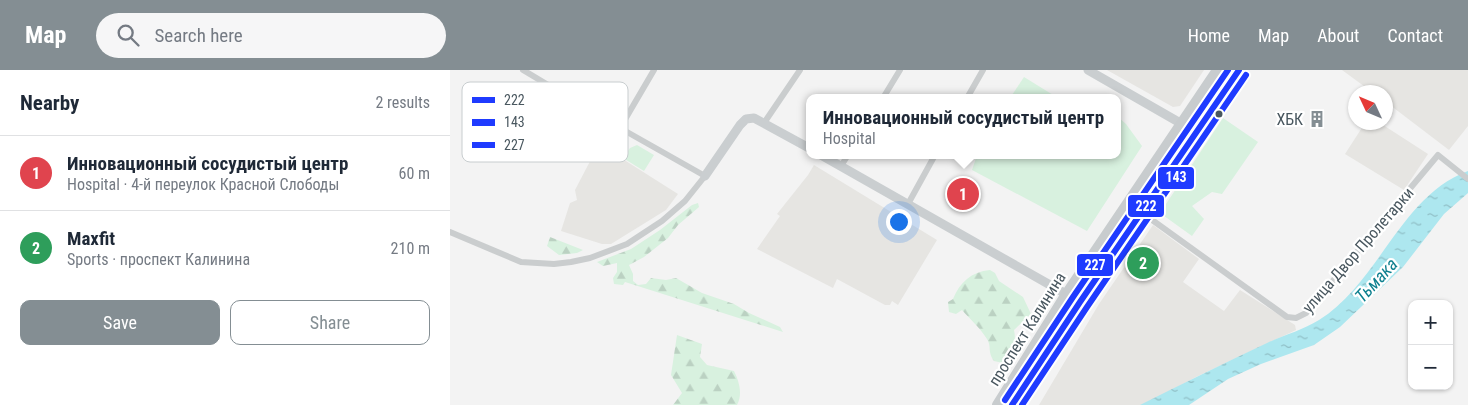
<!DOCTYPE html>
<html lang="en">
<head>
<meta charset="utf-8">
<style>
  body { margin:0; font-family:"Roboto Condensed",sans-serif; background:#f6f6f7; color:#1f2937 }
  .controls { position:absolute; right:15px; bottom:15px; display:grid; overflow:hidden; border-radius:10px; box-shadow:0 1px 4px #0004 }
  .controls button { width:45px; height:45px; display:grid; place-items:center; padding:0; border:0; border-bottom:1px solid #e0e1e3; background:#fff; color:#1f2937; font:25px sans-serif }
  .compass { position:absolute; left:898px; top:15px; width:45px; height:45px; border-radius:50%; background:#fff; box-shadow:0 1px 4px #0004; rotate:314deg }
  .you { position:absolute; left:448px; top:151px; width:18px; height:18px; margin:-12px; border:4px solid #fff; border-radius:50%; background:#1a73e8; box-shadow:0 0 0 8px #1a73e833 }
  .badge { display:grid; place-items:center; width:32px; height:32px; border-radius:50%; background:#848e93; color:#fff; font-size:16px; font-weight:700 }
  .pin { position:absolute; translate:-50% -50%; border:2px solid #fff; box-shadow:0 1px 5px #0006 }
  .popup { position:absolute; left:356px; top:24px; width:315px; height:65px; box-sizing:border-box; display:grid; place-content:center; border-radius:10px; background:#fff; filter:drop-shadow(0 1px 4px #0005); font-size:16px; white-space:nowrap; color:#747a83 }
  .popup b { font-size:19px; color:#1f2937 }
  .popup::after { content:''; position:absolute; left:50%; top:100%; margin-left:-10px; border:10px solid transparent; border-top-color:#fff }
  .list { margin:0; padding:0; list-style:none }
  h2 { display:flex; justify-content:space-between; align-items:center; height:65px; margin:0; padding:0 20px; font-size:21px }
  h2 small { font-size:16px; font-weight:400; color:#747a83 }
  .list li { display:grid; grid-template-columns:32px 1fr auto; gap:15px; align-items:center; box-sizing:border-box; height:75px; padding:0 20px; border-top:1px solid #e0e1e3 }
  .list b { display:block; font-size:19px; white-space:nowrap }
  .list p { margin:0; font-size:16px; white-space:nowrap; color:#747a83 }
  .list em { font-size:16px; font-style:normal; color:#747a83 }
  .actions { display:flex; gap:10px; padding:15px 20px }
  .actions a { flex:1; padding:11px 0; border:1px solid #848e93; border-radius:10px; text-align:center; font-size:18px; color:#848e93 }
  .actions .main { background:#848e93; color:#fff }
  .icon { flex:none; width:28px; height:28px; fill:none; stroke:currentColor; stroke-width:2; stroke-linecap:round; stroke-linejoin:round }
  .map { position:relative; flex:none; width:1018px; height:335px; overflow:hidden }
  header { display:flex; align-items:center; gap:30px; box-sizing:border-box; height:70px; padding:0 25px; background:#848e93; color:#fff }
  header strong { font-size:24px }
  nav { display:flex; gap:28px; margin-inline-start:auto; font-size:18px }
  .search { width:350px; height:45px; background:#f6f6f7; display:flex; align-items:center; gap:12px; box-sizing:border-box; padding:0 18px; border-radius:28px; color:#747a83; font-size:19px }
  main { display:flex }
  aside { flex:1; background:#fff }
  .map>svg:first-child { display:block }
  .commercial { fill:#e6e5e2 }
  .green { fill:#d8f1df }
  .forest { fill:url(#forest-firs) }
  .water { fill:url(#water-ripples) }
  .lines { fill:none; stroke-linecap:round; stroke-linejoin:round }
  .street { stroke:#cacdce; stroke-width:6 }
  .secondary { stroke:#caced0; stroke-width:9 }
  .primary { stroke:#c8ccce; stroke-width:10 }
  .bus-1-casing { stroke:#fff; stroke-width:10 }
  .bus-2-casing { stroke:#fff; stroke-width:10 }
  .bus-3-casing { stroke:#fff; stroke-width:10 }
  .bus-1 { stroke:#1f3bff; stroke-width:6 }
  .bus-2 { stroke:#1f3bff; stroke-width:6 }
  .bus-3 { stroke:#1f3bff; stroke-width:6 }
  .bus-dot { fill:#49575f; stroke:#fff; stroke-width:2 }
  .labels { text-anchor:middle; dominant-baseline:central; stroke-width:4.5; stroke-linejoin:round; paint-order:stroke }
  .poi-label { font-size:16px; fill:#49575f; stroke:#fff; text-anchor:end }
  .street-label { font-size:16px; fill:#49575f; stroke:#fff }
  .water-label { font-size:18px; font-style:italic; fill:#0e808f; stroke:#fff }
  .key { fill:#fff; stroke:#c8cdcf; stroke-width:1 }
  .key-label { font-size:14px; fill:#49575f }
  .line-badge { stroke:#fff; stroke-width:2 }
  .badge-label { font-size:14px; text-anchor:middle; font-weight:bold; fill:#fff }
</style>
</head>
<body>
<header>
<strong>Map</strong>
<div class="search"><svg class="icon" aria-label="search" viewBox="0 0 24 24"><circle cx="10" cy="10" r="6"/><path d="M15 15l6 6"/></svg>Search here</div>
<nav><a>Home</a><a>Map</a><a>About</a><a>Contact</a></nav>
</header>
<main>
<aside>
<h2>Nearby<small>2 results</small></h2>
<ul class="list">
<li><span class="badge" style="background:#e0444e">1</span><div><b>Инновационный сосудистый центр</b><p>Hospital · 4-й переулок Красной Слободы</p></div><em>60 m</em></li>
<li><span class="badge" style="background:#2e9e5b">2</span><div><b>Maxfit</b><p>Sports · проспект Калинина</p></div><em>210 m</em></li>
</ul>
<div class="actions"><a class="main">Save</a><a>Share</a></div>
</aside>
<div class="map">
<svg width="1018" height="335" viewBox="0 0 1018 335">
  <defs>
    <pattern id="forest-firs" width="22" height="20" patternUnits="userSpaceOnUse" patternTransform="scale(1.25)"><rect width="22" height="20" fill="#d8f1df"/><path d="M5 1l3.5 6h-7zM16 11l3.5 6h-7z" fill="#bbd1c2"/></pattern>
    <pattern id="water-ripples" width="26" height="14" patternUnits="userSpaceOnUse" patternTransform="scale(1.25)"><rect width="26" height="14" fill="#ade7ef"/><path d="M2 4q2-2 4 0t4 0M15 11q2-2 4 0t4 0" fill="none" stroke="#8fbec5"/></pattern>
  </defs>
  <rect width="100%" height="100%" fill="#f3f3f3"/>
  <!-- commercial -->
  <path class="commercial" d="M657,0H754L730,36L723,37Z
    M892,0H1018V56L999,80L936,32V22H922Z
    M930,53L978,84L954,120L895,84L915,53Z
    M149,74L228,124L216,140L161,174H152L111,161L120,133L127,130L125,120Z
    M364,95L487,170L448,235L442,231L440,235H435L387,209L383,218L307,179L330,146L327,144L358,105Z
    M703,155L749,189L733,212L774,241L790,220L845,255L846,260L746,307L694,335H589L649,234Z"/>
  <!-- green -->
  <path class="green" d="M574,7L608,28H560Z
    M667,46L676,54L692,76L637,161L522,100L527,85H667Z
    M773,48L808,72L772,124L762,122L742,136L754,149L742,166L710,143Z
    M187,75L204,85L194,101L173,88L180,78Z"/>
  <!-- forest -->
  <path class="forest" d="M248,133L249,137L228,155L218,168L194,187L179,195L183,204V211L188,215L196,214L201,208L216,210L226,208L252,223L284,234L299,243L330,257L333,262L175,212L173,215L164,214L163,208L167,202V193L153,196L147,192L181,179L210,160L242,135Z
    M100,167L133,180L127,183L109,185L97,176Z
    M540,200L545,203L549,211L573,227L581,244L564,260C567,274 562,282 553,293L544,291C537,281 542,277 537,269C530,258 520,249 512,240L506,244L499,242L498,232L503,229C510,212 521,202 540,200Z
    M227,265L252,274L250,287L257,295L284,301C289,311 293,324 287,335H223L232,323L221,305Z"/>
  <!-- water -->
  <path class="water" d="M1018,101V123L994,144L953,197L890,257L864,275L811,294L778,309L739,335H690C732,314 774,293 817,273C834,265 853,260 869,250C929,213 950,126 1018,101Z"/>
  <g class="lines">
    <!-- street -->
    <path class="street" d="M433,28L450,0
      M517,28L533,0
      M314,53L350,0
      M170,58L204,0
      M391,96L398,85
      M458,134L485,85
      M691,142L837,247L846,248L856,243L988,85L1018,109
      M0,162L71,192L104,194L121,192L140,188L177,174L212,151L235,131L255,106L170,58L73,0"/>
    <!-- secondary -->
    <path class="secondary" d="M638,0L746,62
      M371,85L616,224
      M255,106L290,55L296,49L304,48L359,78"/>
    <!-- primary -->
    <path class="primary" d="M547,335L616,224L767,0
      M562,335L630,232L789,0"/>
    <!-- bus-1 casing -->
    <g class="bus-1-casing">
      <path id="bus-1" d="M562,335L630,232L789,0"/>
    </g>
    <!-- bus-2 casing -->
    <g class="bus-2-casing">
      <path id="bus-2" d="M572,335L637,237L796,5"/>
    </g>
    <!-- bus-3 casing -->
    <g class="bus-3-casing">
      <path id="bus-3" d="M555,330L623,227L778,0"/>
    </g>
    <!-- bus-1 -->
    <use href="#bus-1" class="bus-1"/>
    <!-- bus-2 -->
    <use href="#bus-2" class="bus-2"/>
    <!-- bus-3 -->
    <use href="#bus-3" class="bus-3"/>
  </g>
  <!-- icons -->
  <defs>
    <g id="building-bare" transform="scale(1.35)"><path d="M-4-6H4V6H1V3H-1V6H-4ZM-2.5-4.3h1.7v1.8h-1.7ZM.8-4.3h1.7v1.8H.8ZM-2.5-1h1.7V.8h-1.7ZM.8-1h1.7V.8H.8Z" fill="#848e93" stroke="#fff" stroke-width="2.5" paint-order="stroke"/></g>
  </defs>
  <g fill-rule="evenodd">
    <use href="#building-bare" x="867" y="49"/>
  </g>
  <!-- markers -->
  <circle class="bus-dot" cx="769" cy="44" r="4.5"/>
  <g class="labels">
    <!-- poi labels -->
    <g class="poi-label">
      <text x="853" y="49">ХБК</text>
    </g>
    <!-- street labels -->
    <g class="street-label">
      <text transform="translate(908 180) rotate(-49)">улица Двор Пролетарки</text>
      <text transform="translate(577 259) rotate(-58)">проспект Калинина</text>
    </g>
    <!-- water labels -->
    <g class="water-label">
      <text transform="translate(926 210) rotate(-47)">Тьмака</text>
    </g>
  </g>
  <!-- legend -->
  <rect x="12" y="12" width="166" height="80" rx="8" class="key"/>
  <rect x="22" y="27" width="23" height="6" fill="#1f3bff"/>
  <rect x="22" y="49" width="23" height="7" fill="#1f3bff"/>
  <rect x="22" y="72" width="23" height="6" fill="#1f3bff"/>
  <g class="key-label">
    <text x="54" y="35">222</text>
    <text x="54" y="57">143</text>
    <text x="54" y="80">227</text>
  </g>
  <g class="line-badge">
    <rect x="707" y="96" width="38" height="24" rx="5" fill="#1f3bff"/>
    <rect x="677" y="124" width="38" height="24" rx="5" fill="#1f3bff"/>
    <rect x="626" y="183" width="38" height="24" rx="5" fill="#1f3bff"/>
  </g>
  <g class="badge-label">
    <text x="726" y="112">143</text>
    <text x="696" y="141">222</text>
    <text x="645" y="200">227</text>
  </g>
</svg>
<div class="controls">
<button>+</button>
<button>−</button>
</div>
<svg class="compass" viewBox="-18 -18 36 36"><path d="M0-13l5 13h-10z" fill="#e53935"/><path d="M0 13l5-13h-10z" fill="#747a83"/></svg>
<div class="you"></div>
<div class="pin badge" style="left:513px;top:124px;background:#e0444e">1</div>
<div class="popup"><b>Инновационный сосудистый центр</b>Hospital</div>
<div class="pin badge" style="left:693px;top:193px;background:#2e9e5b">2</div>
</div>
</main>
</body>
</html>
